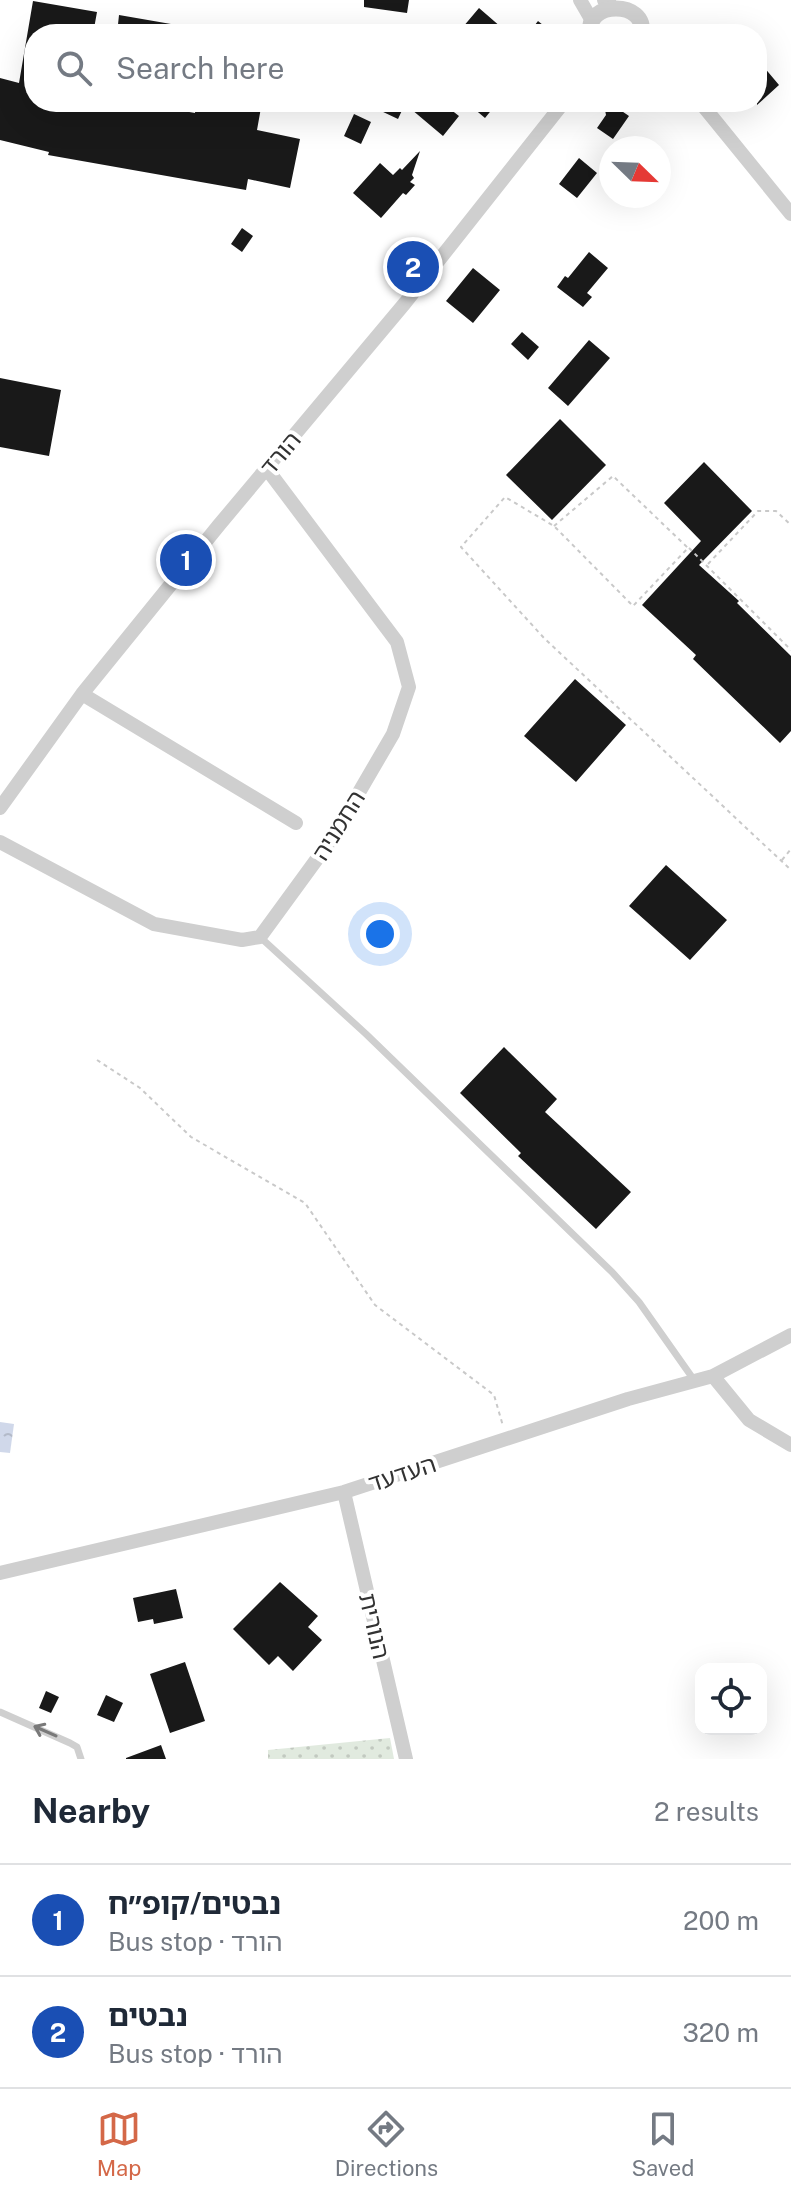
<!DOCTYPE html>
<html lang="en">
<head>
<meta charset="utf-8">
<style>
  body { margin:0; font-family:"Public Sans","Noto Sans Hebrew",sans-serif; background:#f6f6f7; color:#1f2937 }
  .controls { position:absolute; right:24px; bottom:24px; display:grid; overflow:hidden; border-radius:16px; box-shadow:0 8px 32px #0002 }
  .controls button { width:72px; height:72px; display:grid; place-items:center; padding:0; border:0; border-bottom:2px solid #e0e1e3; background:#fff; color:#1f2937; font:40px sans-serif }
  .compass { position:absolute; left:599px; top:136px; width:72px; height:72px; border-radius:50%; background:#fff; box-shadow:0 8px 32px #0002; rotate:113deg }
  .you { position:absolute; left:380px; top:934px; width:28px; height:28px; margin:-20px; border:6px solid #fff; border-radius:50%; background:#1a73e8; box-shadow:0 0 0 12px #1a73e833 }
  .badge { display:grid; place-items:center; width:52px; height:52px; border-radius:50%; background:#d46848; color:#fff; font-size:26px; font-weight:700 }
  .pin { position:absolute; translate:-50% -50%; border:4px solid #fff; box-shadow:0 2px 8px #0006 }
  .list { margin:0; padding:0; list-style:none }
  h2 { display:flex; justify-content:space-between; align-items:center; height:104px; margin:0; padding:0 32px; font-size:34px }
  h2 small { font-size:26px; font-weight:400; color:#747a83 }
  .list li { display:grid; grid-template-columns:52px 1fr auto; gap:24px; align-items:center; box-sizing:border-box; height:112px; padding:0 32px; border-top:2px solid #e0e1e3 }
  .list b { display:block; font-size:30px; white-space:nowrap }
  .list p { margin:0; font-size:26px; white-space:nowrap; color:#747a83 }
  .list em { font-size:26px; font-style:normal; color:#747a83 }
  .icon { flex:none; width:44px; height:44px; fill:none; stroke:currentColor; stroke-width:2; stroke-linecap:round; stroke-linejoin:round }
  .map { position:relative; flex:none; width:791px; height:1759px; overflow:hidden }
  .search { position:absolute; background:#fff; box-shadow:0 8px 32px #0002; left:24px; right:24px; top:24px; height:88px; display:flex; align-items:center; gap:20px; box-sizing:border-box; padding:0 28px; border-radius:32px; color:#747a83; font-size:30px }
  .sheet { height:328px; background:#fff }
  nav { display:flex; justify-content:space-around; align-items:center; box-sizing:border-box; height:112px; border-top:2px solid #e0e1e3; background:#fff; font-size:22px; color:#747a83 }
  nav a { display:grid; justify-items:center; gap:4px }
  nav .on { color:#d46848 }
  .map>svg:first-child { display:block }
  .grass { fill:url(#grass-dots) }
  .water { fill:url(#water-ripples) }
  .building { fill:#191919 }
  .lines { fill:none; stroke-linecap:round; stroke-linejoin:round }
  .path { stroke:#c9c9c9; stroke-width:2; stroke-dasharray:4 4; stroke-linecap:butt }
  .service { stroke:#cfcfcf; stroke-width:7 }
  .minor { stroke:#cfcfcf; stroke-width:14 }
  .tertiary { stroke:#cfcfcf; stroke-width:16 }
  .oneway { stroke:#797979 }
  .labels { text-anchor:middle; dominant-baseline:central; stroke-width:8; stroke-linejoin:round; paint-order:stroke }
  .street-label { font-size:24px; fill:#323232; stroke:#fff }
</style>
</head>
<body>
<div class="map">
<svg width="791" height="1759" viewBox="0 0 791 1759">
  <defs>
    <pattern id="grass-dots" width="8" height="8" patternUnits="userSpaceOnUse" patternTransform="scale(2)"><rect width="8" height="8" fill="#e1eadf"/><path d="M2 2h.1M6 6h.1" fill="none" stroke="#c2c9c0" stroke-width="1.8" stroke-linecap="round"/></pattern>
    <pattern id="water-ripples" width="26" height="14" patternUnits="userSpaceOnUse" patternTransform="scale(2)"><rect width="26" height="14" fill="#d0d8ea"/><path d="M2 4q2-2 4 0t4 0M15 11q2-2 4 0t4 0" fill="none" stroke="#b3bac9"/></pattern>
  </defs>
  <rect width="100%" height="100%" fill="#fff"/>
  <!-- grass -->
  <path class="grass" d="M390,1738L394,1759H268V1750Z"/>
  <!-- water -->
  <path class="water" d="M0,1422L14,1424L10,1453L0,1452Z"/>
  <!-- building -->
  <path class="building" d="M364,0H409L407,13L364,7Z
    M33,1L97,12L93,34H34V102H132L195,113L196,102H262L257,130L300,139L290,188L248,179L246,190L48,155L49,152L0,140V78L19,83Z
    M479,8L509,34H457Z
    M119,15L194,28L193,34H117Z
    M538,21L554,34H528Z
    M763,66L779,85L757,105V71Z
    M362,102H435L447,112L450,109L459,116L443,136L405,104L398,119Z
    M466,102H498L485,118Z
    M610,103L629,116L613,139L597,128L606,115L605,110Z
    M354,114L371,122L361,144L344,136Z
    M420,151L412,175L414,178L410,182L415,185L406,195L403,193L381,218L353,193L380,163L393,175L400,168L402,170Z
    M579,158L597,173L577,198L559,184Z
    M242,228L253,236L242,252L231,244Z
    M589,252L608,268L587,293L592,297L583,307L557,287L565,276L568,278Z
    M473,268L500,290L473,323L446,301Z
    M522,332L539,347L528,360L511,344Z
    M589,340L610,358L568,406L548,388Z
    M0,378L61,390L49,456L0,447Z
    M560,419L606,465L552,520L506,475Z
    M704,462L752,511L699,565L739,601L737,603L791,656V731L780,743L693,659L696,655L642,605L701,541L664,503Z
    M575,679L626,725L576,782L524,736Z
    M666,865L727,920L690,960L629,906Z
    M504,1047L557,1099L545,1112L631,1192L596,1229L518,1156L521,1153L460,1093Z
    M280,1582L318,1616L308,1627L322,1640L293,1671L278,1656L269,1665L233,1629Z
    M176,1589L183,1618L154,1624L153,1619L138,1622L133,1598Z
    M185,1662L205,1721L170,1733L150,1674Z
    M46,1691L59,1697L51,1713L39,1708Z
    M106,1695L123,1703L114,1722L97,1715Z
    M161,1745L166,1759H126V1758Z"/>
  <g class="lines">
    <!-- path -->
    <path class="path" d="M554,526L613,476L688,548L633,606L554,526L505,497L461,547L544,638L791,870
      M689,548L791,650
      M708,564L758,511H776L791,525
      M782,860L791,849
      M97,1060L140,1088L191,1137L305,1203L375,1305L494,1395L503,1426"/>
    <!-- service -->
    <path class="service" d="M260,937L366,1034L612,1272L639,1302L694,1380
      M0,1712L70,1743L77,1747L81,1759"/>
    <!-- minor -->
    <path class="minor" d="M580,0L591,19
      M604,0L609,1
      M700,102L791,214
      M82,694L296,823
      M0,808L82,694L219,525L405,303L564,102
      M0,842L154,924L242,940L260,937L333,837L393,734L409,687L397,642L267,469
      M713,1376L749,1420L791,1445
      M344,1492L406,1759
      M0,1573L344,1492L628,1399L713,1376L791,1335"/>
    <!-- tertiary -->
    <path class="tertiary" d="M591,34C583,0 649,0 641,34"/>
  </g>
  <!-- one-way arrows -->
  <defs><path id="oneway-shaft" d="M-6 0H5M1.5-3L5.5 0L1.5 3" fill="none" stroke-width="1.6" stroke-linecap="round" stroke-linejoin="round" transform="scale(2)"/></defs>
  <use class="oneway" href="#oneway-shaft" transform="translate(45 1731) rotate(-156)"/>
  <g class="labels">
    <!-- street labels -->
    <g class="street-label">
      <text transform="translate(280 453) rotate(-50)">הורד</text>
      <text transform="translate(338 825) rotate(-58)">החמניה</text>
      <text transform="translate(402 1473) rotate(-18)">העדעד</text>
      <text transform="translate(375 1626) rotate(77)">הנורית</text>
    </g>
  </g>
</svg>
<div class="controls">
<button><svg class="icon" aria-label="locate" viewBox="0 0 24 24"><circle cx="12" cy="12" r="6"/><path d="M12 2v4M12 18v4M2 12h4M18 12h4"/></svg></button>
</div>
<svg class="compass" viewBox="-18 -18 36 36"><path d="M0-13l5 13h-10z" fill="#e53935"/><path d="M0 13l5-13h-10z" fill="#747a83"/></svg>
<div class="you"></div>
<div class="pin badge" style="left:186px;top:560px;background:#1a4fb4">1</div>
<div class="pin badge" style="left:413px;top:267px;background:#1a4fb4">2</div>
<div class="search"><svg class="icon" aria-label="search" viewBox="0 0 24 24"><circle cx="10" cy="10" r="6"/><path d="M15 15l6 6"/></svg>Search here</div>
</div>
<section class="sheet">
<h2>Nearby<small>2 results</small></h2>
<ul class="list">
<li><span class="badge" style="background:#1a4fb4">1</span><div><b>נבטים/קופ״ח</b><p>Bus stop · הורד</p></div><em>200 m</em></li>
<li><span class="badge" style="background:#1a4fb4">2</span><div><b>נבטים</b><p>Bus stop · הורד</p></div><em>320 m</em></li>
</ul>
</section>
<nav>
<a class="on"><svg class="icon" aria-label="map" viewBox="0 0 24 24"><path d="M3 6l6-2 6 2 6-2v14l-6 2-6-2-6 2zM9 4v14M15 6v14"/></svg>Map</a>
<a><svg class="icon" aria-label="directions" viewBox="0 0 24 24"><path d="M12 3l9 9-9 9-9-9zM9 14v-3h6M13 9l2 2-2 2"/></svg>Directions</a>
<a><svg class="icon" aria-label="saved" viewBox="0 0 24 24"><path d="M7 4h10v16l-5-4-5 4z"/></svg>Saved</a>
</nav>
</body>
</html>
